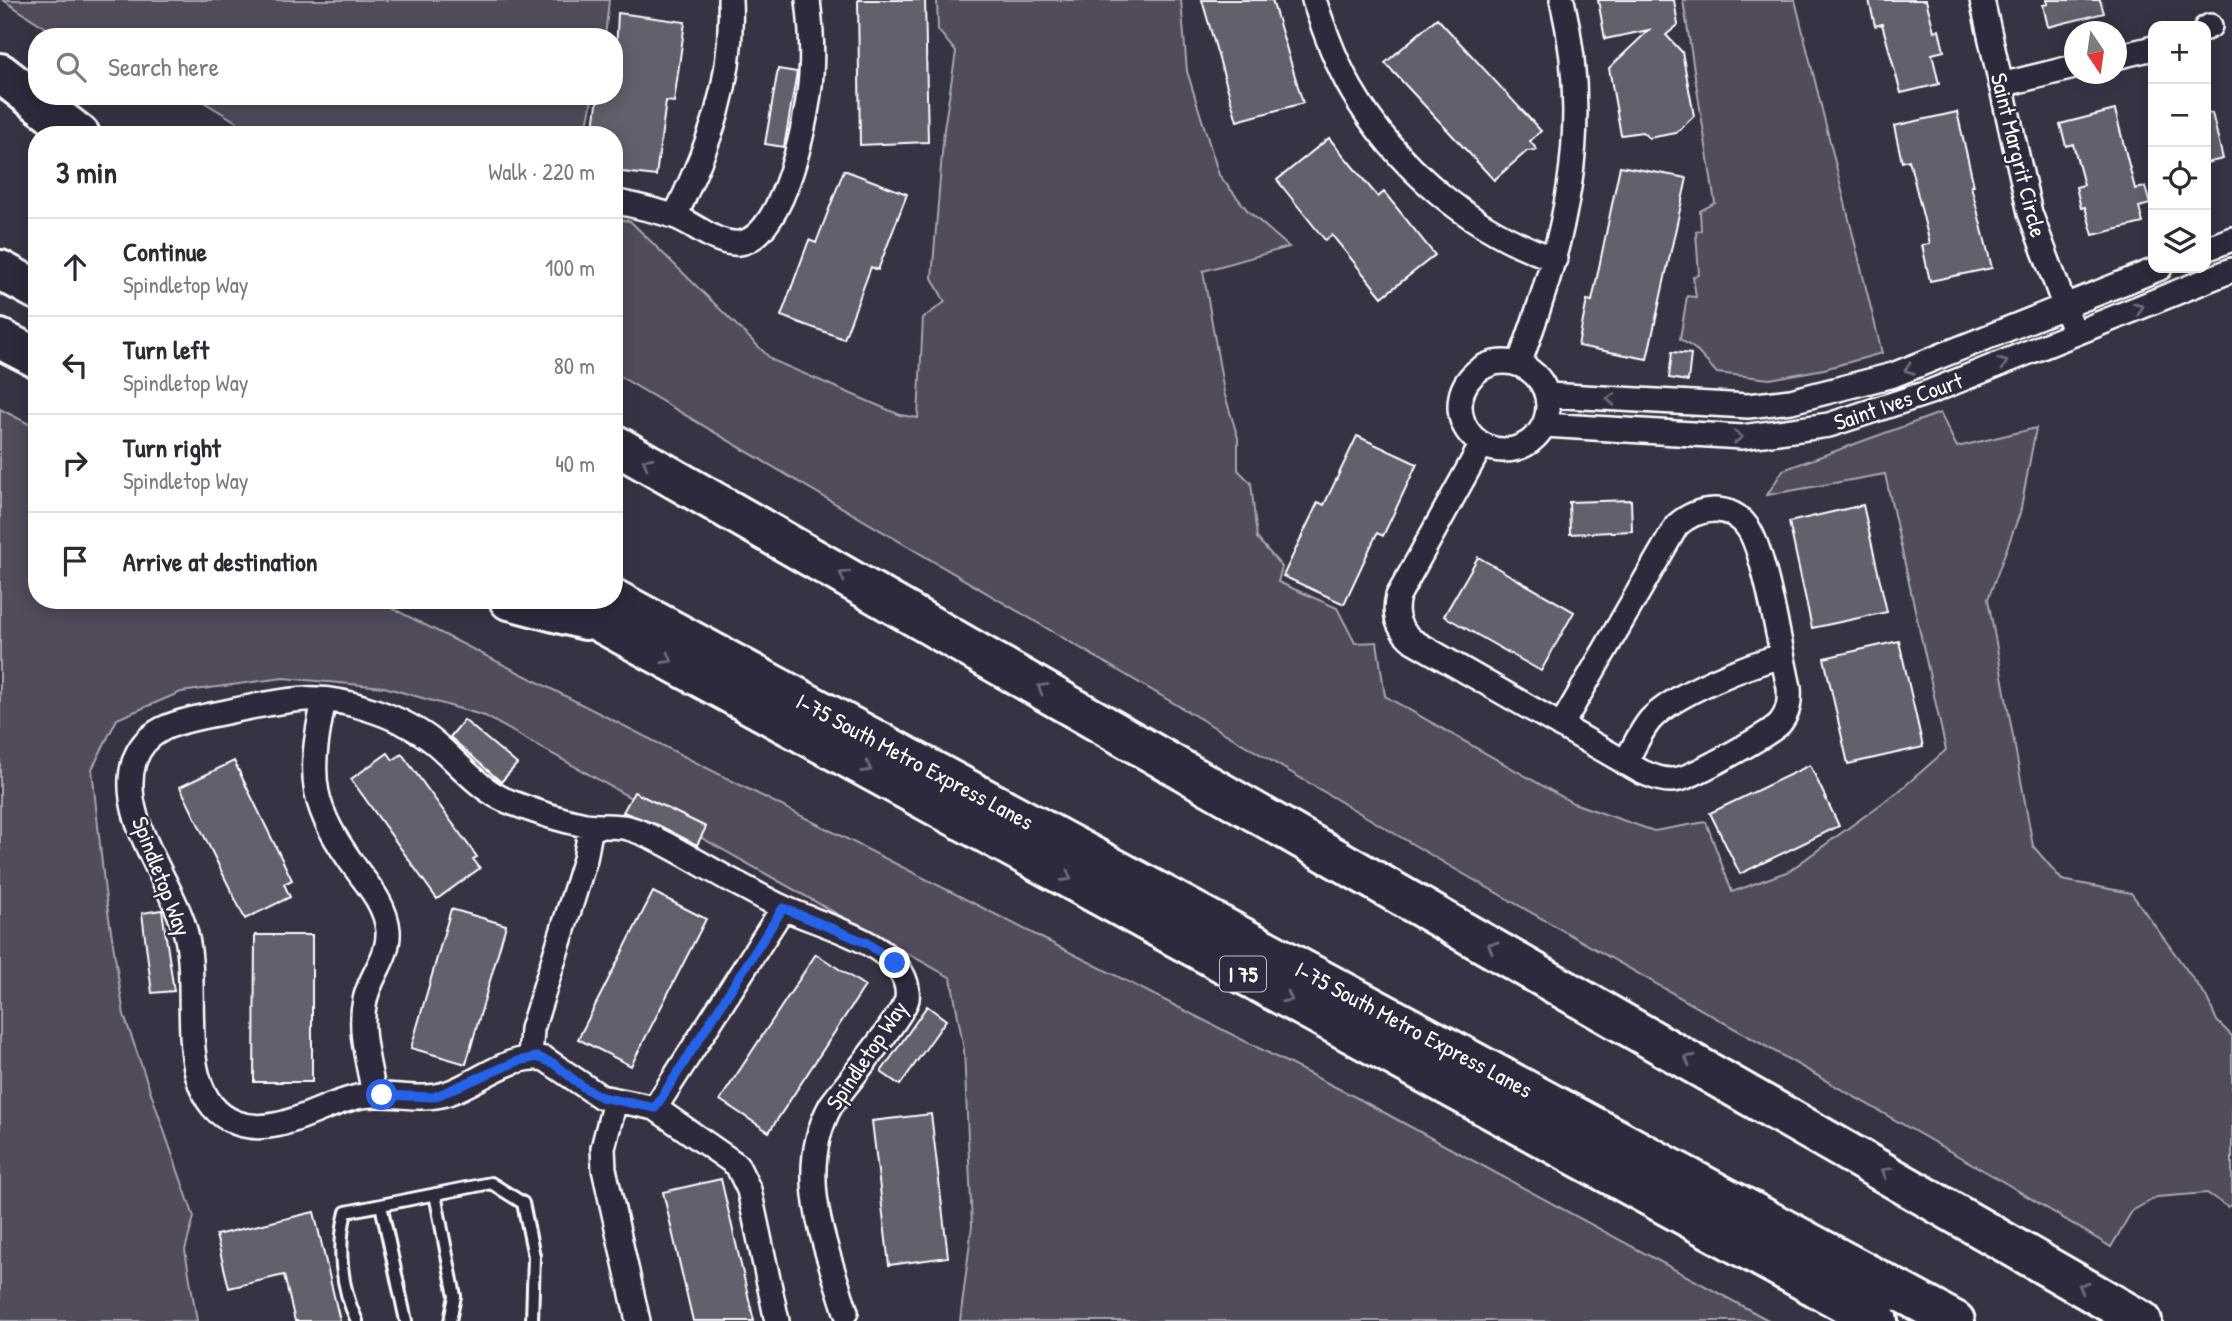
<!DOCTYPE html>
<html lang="en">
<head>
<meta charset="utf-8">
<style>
  body { margin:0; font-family:"Patrick Hand",sans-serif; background:#f7f7f7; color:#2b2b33 }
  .controls { position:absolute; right:21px; top:21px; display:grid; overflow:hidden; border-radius:14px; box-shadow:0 4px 18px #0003 }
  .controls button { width:63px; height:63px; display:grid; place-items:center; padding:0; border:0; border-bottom:2px solid #e1e1e2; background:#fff; color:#2b2b33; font:35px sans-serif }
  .compass { position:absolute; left:2064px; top:21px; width:63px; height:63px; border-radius:50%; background:#fff; box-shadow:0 4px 18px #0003; rotate:167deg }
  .stop { position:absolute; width:21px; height:21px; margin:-16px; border:5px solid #2563eb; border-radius:50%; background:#fff }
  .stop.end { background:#2563eb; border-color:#fff; box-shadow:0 2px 7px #0008 }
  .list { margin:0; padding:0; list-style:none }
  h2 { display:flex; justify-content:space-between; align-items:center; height:91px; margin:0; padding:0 28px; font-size:30px }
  h2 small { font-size:23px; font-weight:400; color:#7c7c81 }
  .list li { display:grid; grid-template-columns:46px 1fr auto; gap:21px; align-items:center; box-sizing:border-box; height:98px; padding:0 28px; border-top:2px solid #e1e1e2 }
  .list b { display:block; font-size:26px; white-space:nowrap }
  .list p { margin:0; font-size:23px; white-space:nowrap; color:#7c7c81 }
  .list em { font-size:23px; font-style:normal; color:#7c7c81 }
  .icon { flex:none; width:38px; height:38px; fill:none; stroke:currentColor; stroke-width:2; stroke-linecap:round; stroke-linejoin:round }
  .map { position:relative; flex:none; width:2232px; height:1321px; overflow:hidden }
  .search { position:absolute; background:#fff; box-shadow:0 4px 18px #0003; left:28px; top:28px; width:595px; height:77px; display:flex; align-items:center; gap:18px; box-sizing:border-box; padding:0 24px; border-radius:28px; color:#7c7c81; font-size:26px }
  .panel { position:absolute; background:#fff; box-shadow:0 4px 18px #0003; left:28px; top:126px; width:595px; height:483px; border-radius:28px }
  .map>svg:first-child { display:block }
  .green { fill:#514c5c; stroke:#a8a6ae; stroke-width:2 }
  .building { fill:#635f6d; stroke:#fff; stroke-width:2 }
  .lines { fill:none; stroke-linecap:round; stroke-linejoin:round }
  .lane-casing { stroke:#fff; stroke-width:16 }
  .street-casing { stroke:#fff; stroke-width:28 }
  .highway-casing { stroke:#fff; stroke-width:44 }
  .lane { stroke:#2f2a3d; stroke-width:10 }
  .street { stroke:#2f2a3d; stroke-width:23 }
  .highway { stroke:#2f2a3d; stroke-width:38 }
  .oneway { stroke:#6d6a77 }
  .route { stroke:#2563eb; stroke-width:9 }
  .labels { text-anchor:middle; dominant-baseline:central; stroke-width:5; stroke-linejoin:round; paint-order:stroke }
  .shield { fill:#2f2a3d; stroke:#c1bfc5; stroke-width:2 }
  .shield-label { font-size:21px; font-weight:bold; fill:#fff }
  .street-label { font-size:23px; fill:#fff; stroke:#2f2a3d }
</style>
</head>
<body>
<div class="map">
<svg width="2232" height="1321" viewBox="0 0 2232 1321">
  <rect width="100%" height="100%" fill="#373345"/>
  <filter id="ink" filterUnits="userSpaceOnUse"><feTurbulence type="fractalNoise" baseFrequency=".0143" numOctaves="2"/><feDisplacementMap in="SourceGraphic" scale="14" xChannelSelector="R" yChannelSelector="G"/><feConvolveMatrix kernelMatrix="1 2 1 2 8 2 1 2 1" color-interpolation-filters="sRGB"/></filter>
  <g filter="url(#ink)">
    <!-- green -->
    <path class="green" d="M3,0H609L605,37H60Z
      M937,0H1181L1187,71L1219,175L1248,211L1289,247L1203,271L1224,392L1238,438V470L1251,483L1257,538L1282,567L1278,582L1337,608L1355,643L1377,642L1385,696L1573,803L1654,831L1706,822L1732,892L1789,871L1899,791L1946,750L1885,474L1767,495L1783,470L1940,413L1957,447L2036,428L2020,513L1988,599L2033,846L2062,880L2131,893L2207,998L2217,1021L2232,1036V1205L2228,1207L2207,1193L2157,1197L2132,1211L2111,1247L2002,1181L1453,868L614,373V219L630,221L772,360L900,415L918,418L923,318L945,302L932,278L944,129L956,52L938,30Z
      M1683,0H1795L1882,353L1824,369L1770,379L1717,373L1695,349L1680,339L1687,296L1696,297L1693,276L1699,275L1696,232L1701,230L1700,211L1715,203Z
      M194,96H593L585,135H258Z
      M0,409L37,428V600H376L1359,1099L1770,1321H960L972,1226L964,1050L951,978L485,716L384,687L283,678L181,692L117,719L92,769L105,892L124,1015L194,1217L185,1250L197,1321H0Z"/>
    <!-- building -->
    <path class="building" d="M858,0H925L928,142L860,145Z
      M1202,0H1272L1303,103L1237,121Z
      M1598,0H1674L1678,25L1666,35L1682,52L1694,116L1676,133L1649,138L1642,132L1621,135L1609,68L1649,30L1605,39Z
      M1869,0H1926L1934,31L1939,30L1944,51L1932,54L1939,84L1901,93L1882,24L1875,26Z
      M2047,0H2100L2104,13L2048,27L2043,5L2048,4Z
      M618,13L685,22L674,102L666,101L656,176L614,171V135H593L598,96H614Z
      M1437,18L1541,131L1530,141L1537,150L1527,151L1494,180L1385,63Z
      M778,69L797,72L784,147L765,144Z
      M2115,110L2135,189L2145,187L2150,204L2139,207L2143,223L2093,235L2085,207L2081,208L2076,187L2084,185L2073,144L2066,146L2060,124Z
      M1957,112L1974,186H1971L1992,268L1930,281L1922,245L1930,244L1909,160L1902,162L1894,126Z
      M2212,113L2223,159L2206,163V114Z
      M1329,138L1378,197L1384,192L1435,255L1382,297L1332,235L1325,240L1277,180Z
      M1620,166L1687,178L1647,359L1578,346L1587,300L1592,301Z
      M844,170L907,194L878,270L871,267L844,339L781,316L809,240L816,243Z
      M1672,352L1691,354L1688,381L1669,378Z
      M1357,436L1417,464L1383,536L1377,533L1344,604L1283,576L1318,502L1324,505Z
      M1631,500L1632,531L1570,534L1569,502Z
      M1863,505L1887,612L1812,628L1789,522Z
      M1478,557L1574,612L1541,671L1444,616Z
      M1899,641L1923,747L1848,764L1824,658Z
      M464,720L517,764L501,782L450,737Z
      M388,753L393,760L402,754L477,857L473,859L480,868L437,899L351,779Z
      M234,761L292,880L284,884L290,897L245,919L180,787Z
      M1810,765L1839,826L1740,874L1710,813Z
      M634,792L706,827L697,845L658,825L623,812Z
      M653,892L706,919L631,1066L578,1039Z
      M451,909L506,925L466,1064L411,1048Z
      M162,910L174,991L152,993L142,913Z
      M255,935H312V1082H254Z
      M816,954L865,986L769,1132L720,1100Z
      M927,1006L946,1020L900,1085L881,1072Z
      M931,1114L948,1257L889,1265L872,1121Z
      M721,1179L754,1321H693L663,1192Z
      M314,1212L340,1321H295L284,1275L229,1288L216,1235Z"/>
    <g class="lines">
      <!-- lane casing -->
      <g class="lane-casing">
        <path id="lane" d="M435,1194L455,1296L450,1321
          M381,1205L406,1321
          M357,1321C341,1288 337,1247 346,1212L491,1183L523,1203L534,1256L532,1321"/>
      </g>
      <!-- street casing -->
      <g class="street-casing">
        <path id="street" d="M1314,0C1324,30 1335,61 1351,89C1396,167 1470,230 1555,259
          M1982,0L2030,213L2070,321
          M2206,28L2210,26
          M2116,57L2153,48
          M2001,85L2074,67
          M614,201C635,206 656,210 676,217C697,225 716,245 739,243C785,238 809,112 811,74C813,50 811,25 808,0
          M675,216C710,143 734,83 730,0
          M2206,249L2232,239
          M1460 406a44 44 0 1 1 88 0a44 44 0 1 1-88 0Z
          M1519,364C1565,239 1593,133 1562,0
          M1547,395L1748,406L1791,401L1893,375L2160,268
          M1544,425L1742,437L1829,425L1930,392L2232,270
          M1482,444L1398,596C1393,615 1398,629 1413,641L1642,772C1654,777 1665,782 1679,779C1694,776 1770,734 1780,723C1789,712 1790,701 1789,687C1781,653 1765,552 1748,528C1730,502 1698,507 1677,525L1561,726
          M324,700C307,781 310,806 359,873C372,890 386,908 388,930C390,957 370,975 365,1000C358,1031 369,1064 374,1095
          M1625,763C1633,749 1640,732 1650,720C1674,694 1747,665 1782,656
          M530,1058L532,1029L585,859L591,826
          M615,1101L603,1148L604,1169L638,1321
          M655,1108L783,908
          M777,1321L749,1190L737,1165L655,1108L601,1097L545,1059C512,1052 478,1083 448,1093C419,1103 391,1091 362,1096C321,1103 279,1138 237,1123C171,1100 201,991 186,934C173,881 117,819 134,762C145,727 179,722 211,715C242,709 274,701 305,699C346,697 403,717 435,743C459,763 480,791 510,802C533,811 560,820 585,825C599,827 614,825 628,828C656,835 708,869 736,883C752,891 767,900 782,907C817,924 884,939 902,974C906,981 908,991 907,999C903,1015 845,1086 831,1105C794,1172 825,1244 846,1312"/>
      </g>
      <!-- highway casing -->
      <g class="highway-casing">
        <path id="highway" d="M0,73L80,135
          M0,270L37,290
          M0,339L37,358
          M614,444L2142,1321
          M614,599L1955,1321
          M509,600L585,620
          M559,600L1878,1321"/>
      </g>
      <!-- lane -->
      <use href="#lane" class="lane"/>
      <!-- street -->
      <use href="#street" class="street"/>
      <!-- highway -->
      <use href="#highway" class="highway"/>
    </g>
    <!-- one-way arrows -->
    <defs><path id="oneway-chevron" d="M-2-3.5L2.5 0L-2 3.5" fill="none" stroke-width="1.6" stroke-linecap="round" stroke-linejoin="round" transform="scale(1.75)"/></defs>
    <g class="oneway">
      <use href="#oneway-chevron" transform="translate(2139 308) rotate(-22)"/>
      <use href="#oneway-chevron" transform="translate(2003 363) rotate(-22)"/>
      <use href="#oneway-chevron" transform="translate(1909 369) rotate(159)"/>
      <use href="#oneway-chevron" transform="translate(1611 399) rotate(-176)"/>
      <use href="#oneway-chevron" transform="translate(1738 437) rotate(-1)"/>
      <use href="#oneway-chevron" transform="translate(647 462) rotate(-150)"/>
      <use href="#oneway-chevron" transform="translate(844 575) rotate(-150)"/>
      <use href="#oneway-chevron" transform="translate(668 659) rotate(29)"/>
      <use href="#oneway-chevron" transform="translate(1042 688) rotate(-150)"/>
      <use href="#oneway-chevron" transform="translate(867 768) rotate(29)"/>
      <use href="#oneway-chevron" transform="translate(1067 877) rotate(29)"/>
      <use href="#oneway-chevron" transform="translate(1492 946) rotate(-150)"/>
      <use href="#oneway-chevron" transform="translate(1288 998) rotate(29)"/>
      <use href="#oneway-chevron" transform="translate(1689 1059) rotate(-150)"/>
      <use href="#oneway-chevron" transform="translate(1886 1172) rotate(-150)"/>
      <use href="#oneway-chevron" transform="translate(2083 1287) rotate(-150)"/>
    </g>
  </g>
  <g class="lines" filter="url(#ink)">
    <!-- route -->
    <path class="route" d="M382,1095L434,1097L518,1061L537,1057L553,1063L583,1087L601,1097L655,1108L783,908L867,943L895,963"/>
  </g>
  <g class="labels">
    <!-- shield labels -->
    <rect class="shield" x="1220" y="956.5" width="46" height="35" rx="5"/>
    <g class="shield-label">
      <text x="1243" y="974">I 75</text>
    </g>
    <!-- street labels -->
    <g class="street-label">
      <text transform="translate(2019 155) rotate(76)">Saint Margrit Circle</text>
      <text transform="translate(1898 401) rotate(-19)">Saint Ives Court</text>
      <text transform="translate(915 761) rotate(28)">I-75 South Metro Express Lanes</text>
      <text transform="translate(162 876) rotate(69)">Spindletop Way</text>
      <text transform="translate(1414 1029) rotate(28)">I-75 South Metro Express Lanes</text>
      <text transform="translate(866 1055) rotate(-56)">Spindletop Way</text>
    </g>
  </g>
</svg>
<div class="controls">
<button>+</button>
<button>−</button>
<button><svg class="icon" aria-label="locate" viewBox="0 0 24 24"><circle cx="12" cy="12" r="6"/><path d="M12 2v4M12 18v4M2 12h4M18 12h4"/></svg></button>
<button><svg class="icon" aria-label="layers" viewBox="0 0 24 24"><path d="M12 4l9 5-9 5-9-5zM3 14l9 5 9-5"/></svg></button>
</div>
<svg class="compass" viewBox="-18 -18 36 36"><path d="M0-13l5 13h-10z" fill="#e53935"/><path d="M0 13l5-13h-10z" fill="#7c7c81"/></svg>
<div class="stop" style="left:382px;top:1095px"></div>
<div class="stop end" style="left:895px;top:963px"></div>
<div class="search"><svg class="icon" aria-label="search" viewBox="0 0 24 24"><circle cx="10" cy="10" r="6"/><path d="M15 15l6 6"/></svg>Search here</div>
<section class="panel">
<h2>3 min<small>Walk · 220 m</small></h2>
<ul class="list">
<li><svg class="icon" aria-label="ahead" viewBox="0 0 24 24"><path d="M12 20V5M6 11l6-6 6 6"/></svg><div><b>Continue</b><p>Spindletop Way</p></div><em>100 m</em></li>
<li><svg class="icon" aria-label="left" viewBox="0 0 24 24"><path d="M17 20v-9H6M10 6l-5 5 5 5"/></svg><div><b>Turn left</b><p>Spindletop Way</p></div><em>80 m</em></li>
<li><svg class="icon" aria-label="right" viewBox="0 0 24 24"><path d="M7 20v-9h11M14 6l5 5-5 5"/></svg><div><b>Turn right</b><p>Spindletop Way</p></div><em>40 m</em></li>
<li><svg class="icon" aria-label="arrive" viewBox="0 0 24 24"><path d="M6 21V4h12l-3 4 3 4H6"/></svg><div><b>Arrive at destination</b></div></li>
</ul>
</section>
</div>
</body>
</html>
